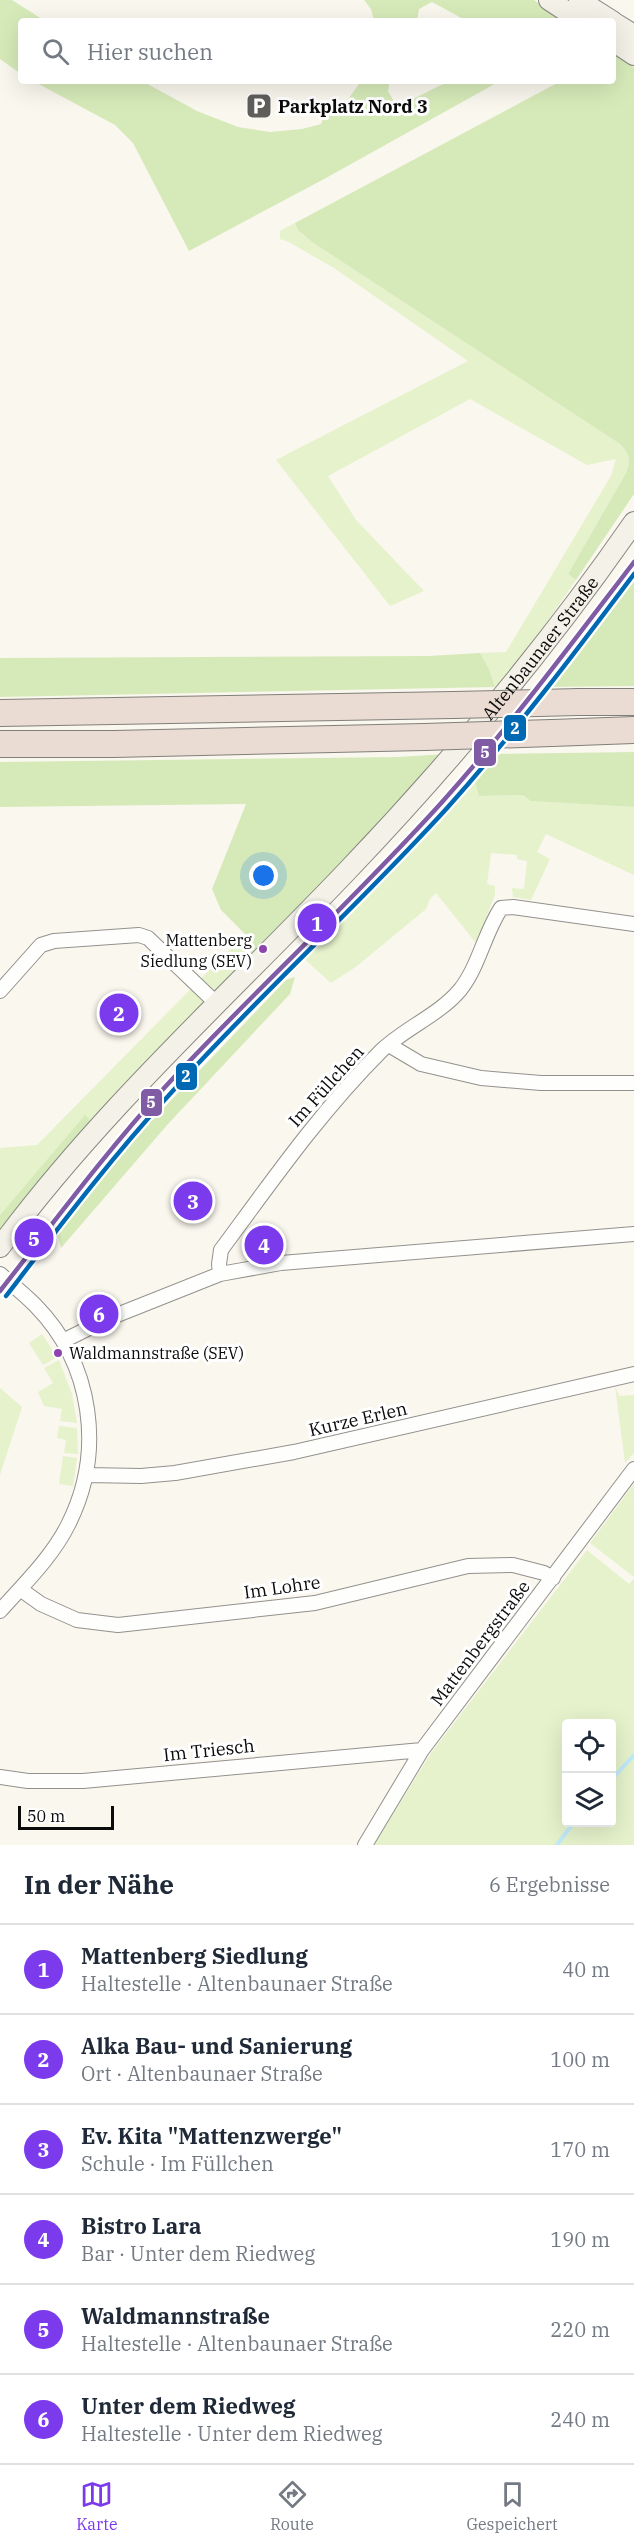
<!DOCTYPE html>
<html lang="de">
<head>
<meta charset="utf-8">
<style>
  body { margin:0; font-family:"IBM Plex Serif",serif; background:#f2f2f3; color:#1f2937 }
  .controls { position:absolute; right:18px; bottom:18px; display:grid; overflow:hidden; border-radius:6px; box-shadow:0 6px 24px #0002 }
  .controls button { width:54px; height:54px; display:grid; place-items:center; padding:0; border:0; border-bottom:2px solid #e0e1e3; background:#fff; color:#1f2937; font:30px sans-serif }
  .scale { position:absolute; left:18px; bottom:15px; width:96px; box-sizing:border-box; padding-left:6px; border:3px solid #0b0b0b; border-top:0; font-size:16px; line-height:21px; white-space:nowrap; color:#0b0b0b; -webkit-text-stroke:4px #fff; paint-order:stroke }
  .you { position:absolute; left:264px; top:876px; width:21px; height:21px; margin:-15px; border:4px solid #fff; border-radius:50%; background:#1a73e8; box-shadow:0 0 0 9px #1a73e833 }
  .badge { display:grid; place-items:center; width:39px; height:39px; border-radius:50%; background:#7c3aed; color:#fff; font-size:20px; font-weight:700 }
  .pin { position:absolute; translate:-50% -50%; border:3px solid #fff; box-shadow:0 2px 6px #0006 }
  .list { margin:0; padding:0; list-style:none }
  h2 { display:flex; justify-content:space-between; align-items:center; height:78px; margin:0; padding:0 24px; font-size:26px }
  h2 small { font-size:20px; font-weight:400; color:#747a83 }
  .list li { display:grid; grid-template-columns:39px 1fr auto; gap:18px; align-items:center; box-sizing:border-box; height:90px; padding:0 24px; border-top:2px solid #e0e1e3 }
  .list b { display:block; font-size:22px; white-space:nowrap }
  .list p { margin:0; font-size:20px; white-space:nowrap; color:#747a83 }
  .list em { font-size:20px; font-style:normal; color:#747a83 }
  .icon { flex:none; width:33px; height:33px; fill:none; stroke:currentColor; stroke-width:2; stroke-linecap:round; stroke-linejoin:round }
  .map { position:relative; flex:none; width:634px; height:1845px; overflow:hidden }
  .search { position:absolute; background:#fff; box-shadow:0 6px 24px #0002; left:18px; right:18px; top:18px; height:66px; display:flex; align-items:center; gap:15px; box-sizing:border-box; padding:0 21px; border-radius:6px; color:#747a83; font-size:22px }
  .sheet { height:618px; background:#fff }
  nav { display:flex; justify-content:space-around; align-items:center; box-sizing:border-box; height:84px; border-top:2px solid #e0e1e3; background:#fff; font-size:16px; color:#747a83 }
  nav a { display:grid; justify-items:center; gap:3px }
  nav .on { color:#7c3aed }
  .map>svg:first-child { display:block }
  .green { fill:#e5f2cb; fill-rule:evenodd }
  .forest { fill:#d6eab9 }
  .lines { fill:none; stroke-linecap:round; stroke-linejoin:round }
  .stream { stroke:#c1e9f8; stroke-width:4 }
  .street-casing { stroke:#93918d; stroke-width:16 }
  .secondary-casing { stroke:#898884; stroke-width:22 }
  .highway-casing { stroke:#807f7a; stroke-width:28 }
  .street { stroke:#fefefc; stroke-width:14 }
  .secondary { stroke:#f4f2e8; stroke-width:20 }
  .highway { stroke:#eadcd2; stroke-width:26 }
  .highway-bridge-casing { stroke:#807f7a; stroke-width:28; stroke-linecap:butt }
  .highway-bridge { stroke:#eadcd2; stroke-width:26 }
  .tram-1-casing { stroke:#fff; stroke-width:9 }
  .tram-2-casing { stroke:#fff; stroke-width:9 }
  .tram-1 { stroke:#7f5ca3; stroke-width:4.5 }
  .tram-2 { stroke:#0069b4; stroke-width:4.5 }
  .bus-dot { fill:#8e44ad; stroke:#fff; stroke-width:2 }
  .labels { text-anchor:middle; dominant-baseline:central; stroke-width:6; stroke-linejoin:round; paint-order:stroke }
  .bus-label { font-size:16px; fill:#0b0b0b; stroke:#fff; text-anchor:end }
  .poi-label { font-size:18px; font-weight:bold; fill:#0b0b0b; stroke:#fff; text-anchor:start }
  .street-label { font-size:18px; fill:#0b0b0b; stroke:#fff }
  .line-badge { stroke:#fff; stroke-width:2 }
  .badge-label { font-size:16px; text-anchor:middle; font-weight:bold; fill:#fff }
</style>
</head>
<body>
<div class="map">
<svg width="634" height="1845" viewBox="0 0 634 1845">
  <rect width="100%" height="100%" fill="#faf7ee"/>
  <!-- green -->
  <path class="green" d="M295,223L298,230L312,242L620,444C630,454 631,460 626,473L568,574L576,580L505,682L495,687L489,669L480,653L506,652L611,476L616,459L587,465L470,399L328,476L356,520L424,591L390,606L276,460L468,361L334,268L289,242L280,239V231Z
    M474,777L480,796L523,795L532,801L634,807V875L546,834L537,852L550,859L531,900L513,897L512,888L524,889L527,861L517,859V855L491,853L487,884L495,886V895L476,943L436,893L430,899L426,909L357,966L331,983L300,955Z
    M245,934L251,945L227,969L236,971L91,1121L85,1116L0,1215V1148L37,1145Z
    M42,1334L57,1357L43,1365L29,1343Z
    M59,1360L72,1394L77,1423L60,1421L62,1409L44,1406L38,1392L53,1383L44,1368Z
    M615,1386L619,1396L634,1395V1453L625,1463Z
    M0,1388L22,1407L0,1475Z
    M59,1426L77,1428L78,1454L64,1453L66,1440L57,1438Z
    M63,1456L77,1458L73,1486L59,1484Z
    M634,1484V1577L590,1543Z
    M587,1550L629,1584L634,1579V1845H374L431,1753ZM566,1724H612V1822H566Z"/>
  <!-- forest -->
  <path class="forest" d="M0,0H12L45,21H21V74L0,59Z
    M364,0H534L564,21H467L432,2L419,9L417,21H374L371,9Z
    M613,54L634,67V494L576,580L568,574L626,473C631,460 630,454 620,444L312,242L298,230L295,223L561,81H613Z
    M33,81H142L197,111L238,127L270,132L302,129L321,124L325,113L336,100L344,105L361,81H390L388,91L397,107L449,81H500L326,178L189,251L133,143L115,125Z
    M634,572V686L544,687Z
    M480,653L489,669L495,687L0,697V658L428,656Z
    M634,752V807L531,801L523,795L479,796L474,777L497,754Z
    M446,754L396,809L236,971L227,969L250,945L245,934L221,910L212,889L246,804L0,807V762L398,757Z
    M295,977L290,994L168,1124L61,1248L57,1232L113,1161L286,980Z
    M85,1115L91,1121L0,1237V1215Z"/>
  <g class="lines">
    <!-- stream -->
    <path class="stream" d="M612,1779L634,1755
      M557,1845L574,1822"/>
    <!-- street casing -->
    <g class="street-casing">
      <path id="street" d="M0,991L41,945L54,941L139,935L148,938L216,1003
        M389,1045L421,1064L481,1078L541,1083H634
        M0,1274C12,1284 24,1294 35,1305C93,1364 105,1452 68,1525C52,1557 24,1584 0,1611
        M220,1274L219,1264L221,1250C272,1181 320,1112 381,1051C405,1028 439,1015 460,990C479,966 484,934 501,908L513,907L634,924
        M63,1341L107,1319L220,1274L281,1263L634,1234
        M87,1475L141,1476L175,1473L294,1452L634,1374
        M20,1589L41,1604L77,1620L118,1625L315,1603L468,1566L513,1565L544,1573L553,1578
        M0,1777L28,1781H83L422,1750
        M365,1845L422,1750L634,1469"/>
    </g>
    <!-- secondary casing -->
    <g class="secondary-casing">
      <g id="secondary">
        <path d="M549,0L581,21"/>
        <path d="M579,0L612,21"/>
        <path d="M613,22L634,35"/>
        <path d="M613,41L634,55"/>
        <path id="s1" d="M0,1247C102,1109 230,994 348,870C452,761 548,646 634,522"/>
      </g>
    </g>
    <!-- highway casing -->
    <g class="highway-casing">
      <path id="highway" d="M579,702H634
        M0,713L453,705
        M552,733L634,730
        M0,744H114L424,737"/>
    </g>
    <!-- street -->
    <use href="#street" class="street"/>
    <!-- secondary -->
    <use href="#secondary" class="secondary"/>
    <!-- highway -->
    <use href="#highway" class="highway"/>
    <!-- highway-bridge casing -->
    <g class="highway-bridge-casing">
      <path id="highway-bridge" d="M453,705L579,702
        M424,737L552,733"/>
    </g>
    <!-- highway-bridge -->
    <use href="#highway-bridge" class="highway-bridge"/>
    <!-- tram-1 casing -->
    <g class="tram-1-casing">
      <path id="tram-1" d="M0,1291C54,1222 106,1152 165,1087C255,990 354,900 443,801C511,725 572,643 634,562"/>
    </g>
    <!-- tram-2 casing -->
    <g class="tram-2-casing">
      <path id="tram-2" d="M6,1296C59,1227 111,1158 170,1094C259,995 358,906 448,807C514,733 574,654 634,574"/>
    </g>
    <!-- tram-1 -->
    <use href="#tram-1" class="tram-1"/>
    <!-- tram-2 -->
    <use href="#tram-2" class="tram-2"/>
  </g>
  <!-- icons -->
  <defs>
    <g id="parking-square" transform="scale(1.35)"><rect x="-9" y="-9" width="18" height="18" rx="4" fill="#5f5e5a" stroke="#fff"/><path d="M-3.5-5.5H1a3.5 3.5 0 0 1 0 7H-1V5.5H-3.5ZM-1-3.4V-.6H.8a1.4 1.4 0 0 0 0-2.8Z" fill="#fff"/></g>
  </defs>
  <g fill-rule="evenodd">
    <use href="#parking-square" x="259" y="106"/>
  </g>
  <!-- markers -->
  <g class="bus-dot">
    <circle cx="263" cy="949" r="5"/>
    <circle cx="58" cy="1353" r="5"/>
  </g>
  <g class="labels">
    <!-- bus labels -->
    <g class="bus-label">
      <text x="252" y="940">Mattenberg<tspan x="252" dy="21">Siedlung (SEV)</tspan></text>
      <text x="69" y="1353" text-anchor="start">Waldmannstraße (SEV)</text>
    </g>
    <!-- poi labels -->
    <g class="poi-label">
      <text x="278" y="106">Parkplatz Nord 3</text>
    </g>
    <!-- street labels -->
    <g class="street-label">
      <text stroke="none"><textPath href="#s1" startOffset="807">Altenbaunaer Straße</textPath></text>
      <text transform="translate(326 1086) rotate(-48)">Im Füllchen</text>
      <text transform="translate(358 1419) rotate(-13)">Kurze Erlen</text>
      <text transform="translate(282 1587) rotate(-8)">Im Lohre</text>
      <text transform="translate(480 1643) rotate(-53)">Mattenbergstraße</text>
      <text transform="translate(209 1750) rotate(-6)">Im Triesch</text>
    </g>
  </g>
  <g class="line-badge">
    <rect x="503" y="714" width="24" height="28" rx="6" fill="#0069b4"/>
    <rect x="473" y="738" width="24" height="29" rx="6" fill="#7f5ca3"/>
    <rect x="175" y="1062" width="23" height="29" rx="6" fill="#0069b4"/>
    <rect x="140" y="1088" width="23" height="29" rx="6" fill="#7f5ca3"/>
  </g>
  <g class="badge-label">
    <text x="515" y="734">2</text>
    <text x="485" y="758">5</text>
    <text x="186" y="1082">2</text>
    <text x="151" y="1108">5</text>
  </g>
</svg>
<div class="controls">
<button><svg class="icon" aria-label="locate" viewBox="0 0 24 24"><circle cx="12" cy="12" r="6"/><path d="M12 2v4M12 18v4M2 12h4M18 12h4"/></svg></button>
<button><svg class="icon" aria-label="layers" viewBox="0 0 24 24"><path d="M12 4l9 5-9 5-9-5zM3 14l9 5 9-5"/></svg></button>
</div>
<div class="scale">50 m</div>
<div class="you"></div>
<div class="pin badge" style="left:317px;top:923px">1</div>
<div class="pin badge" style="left:119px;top:1013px">2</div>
<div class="pin badge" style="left:193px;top:1201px">3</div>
<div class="pin badge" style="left:264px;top:1245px">4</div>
<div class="pin badge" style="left:34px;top:1238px">5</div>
<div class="pin badge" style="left:99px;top:1314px">6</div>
<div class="search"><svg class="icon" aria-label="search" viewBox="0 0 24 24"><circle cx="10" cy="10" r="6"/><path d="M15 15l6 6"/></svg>Hier suchen</div>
</div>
<section class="sheet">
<h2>In der Nähe<small>6 Ergebnisse</small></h2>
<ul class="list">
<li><span class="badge">1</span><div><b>Mattenberg Siedlung</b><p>Haltestelle · Altenbaunaer Straße</p></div><em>40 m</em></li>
<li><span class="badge">2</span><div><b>Alka Bau- und Sanierung</b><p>Ort · Altenbaunaer Straße</p></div><em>100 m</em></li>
<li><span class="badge">3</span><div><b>Ev. Kita &quot;Mattenzwerge&quot;</b><p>Schule · Im Füllchen</p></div><em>170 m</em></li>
<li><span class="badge">4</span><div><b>Bistro Lara</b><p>Bar · Unter dem Riedweg</p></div><em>190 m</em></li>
<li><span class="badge">5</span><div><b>Waldmannstraße</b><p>Haltestelle · Altenbaunaer Straße</p></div><em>220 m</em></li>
<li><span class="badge">6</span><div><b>Unter dem Riedweg</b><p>Haltestelle · Unter dem Riedweg</p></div><em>240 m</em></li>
</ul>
</section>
<nav>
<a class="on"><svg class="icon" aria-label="map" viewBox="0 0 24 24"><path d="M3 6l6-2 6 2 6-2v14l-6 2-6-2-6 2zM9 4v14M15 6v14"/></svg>Karte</a>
<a><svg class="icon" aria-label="directions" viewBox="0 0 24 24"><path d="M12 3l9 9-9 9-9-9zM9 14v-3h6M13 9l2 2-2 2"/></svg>Route</a>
<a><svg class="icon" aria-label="saved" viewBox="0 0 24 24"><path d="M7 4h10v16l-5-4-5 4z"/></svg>Gespeichert</a>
</nav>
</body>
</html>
